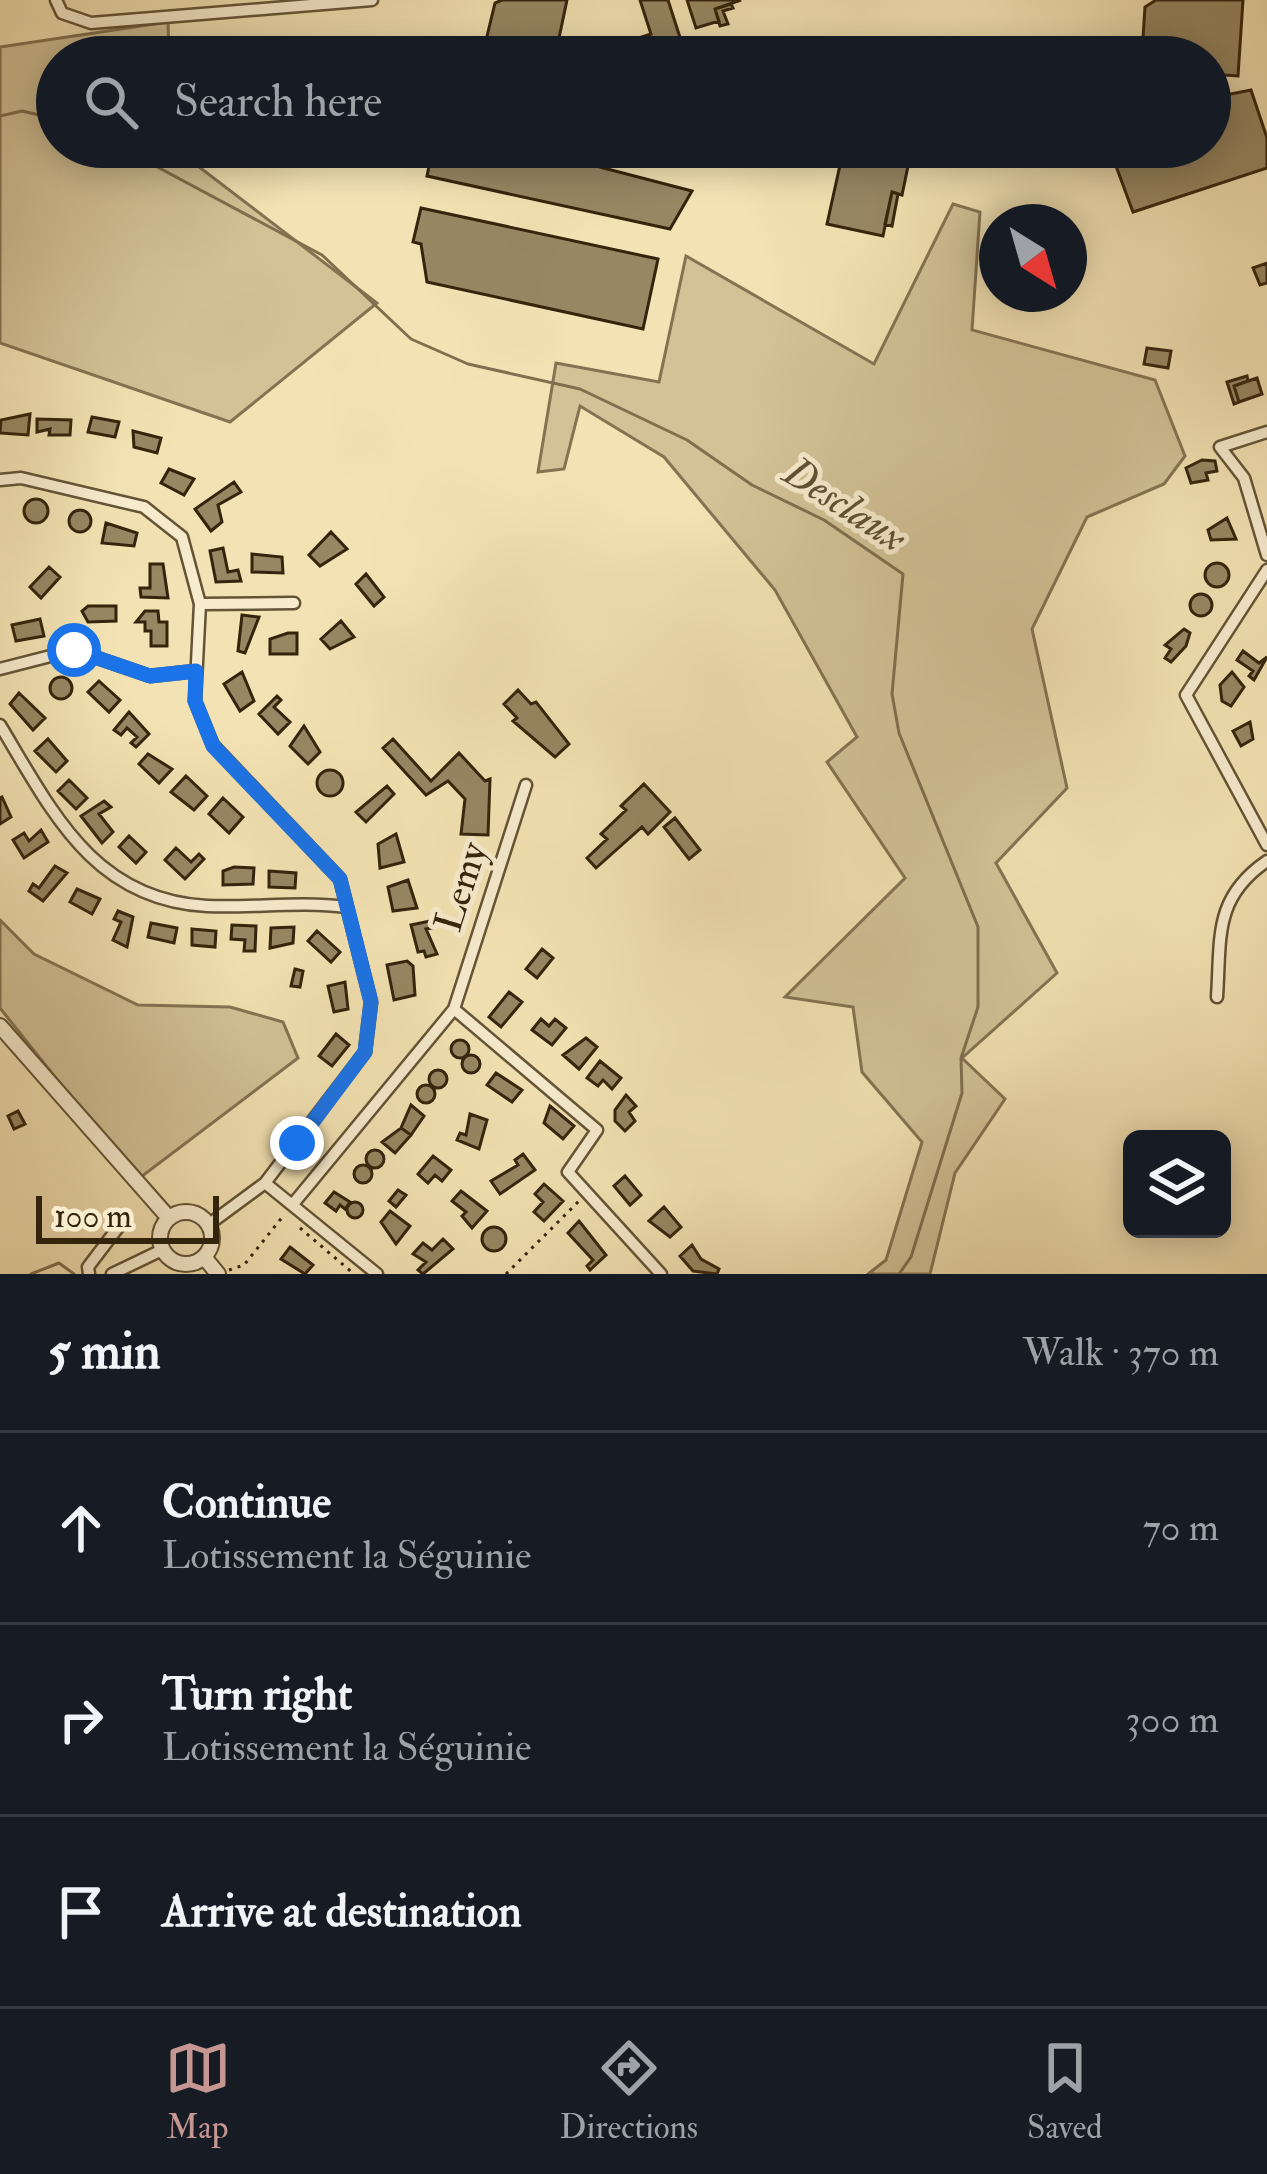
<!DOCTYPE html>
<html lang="en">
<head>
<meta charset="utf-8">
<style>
  body { margin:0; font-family:"IM FELL Double Pica",serif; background:#242831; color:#f1f3f6 }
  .controls { position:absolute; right:36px; bottom:36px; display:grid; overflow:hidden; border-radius:18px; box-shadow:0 6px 30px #0003 }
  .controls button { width:108px; height:108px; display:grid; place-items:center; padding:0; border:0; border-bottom:3px solid #363941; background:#171b24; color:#f1f3f6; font:60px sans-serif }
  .compass { position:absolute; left:979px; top:204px; width:108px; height:108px; border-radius:50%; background:#171b24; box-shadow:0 6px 30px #0003; rotate:143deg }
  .scale { position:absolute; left:36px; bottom:30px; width:183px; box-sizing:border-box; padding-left:12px; border:6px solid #34240c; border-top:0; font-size:33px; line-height:42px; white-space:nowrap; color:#34240c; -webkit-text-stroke:9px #f7ecce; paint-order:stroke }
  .stop { position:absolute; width:36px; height:36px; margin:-27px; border:9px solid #1a73e8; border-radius:50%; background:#fff }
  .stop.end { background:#1a73e8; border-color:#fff; box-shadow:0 3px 12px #0008 }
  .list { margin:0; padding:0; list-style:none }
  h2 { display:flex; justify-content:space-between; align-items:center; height:156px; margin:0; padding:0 48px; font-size:51px }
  h2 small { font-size:39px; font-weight:400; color:#9ea1a6 }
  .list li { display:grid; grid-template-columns:78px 1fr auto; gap:36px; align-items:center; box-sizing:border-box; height:192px; padding:0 48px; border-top:3px solid #363941 }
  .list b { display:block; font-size:45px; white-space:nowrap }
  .list p { margin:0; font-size:39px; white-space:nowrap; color:#9ea1a6 }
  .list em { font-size:39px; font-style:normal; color:#9ea1a6 }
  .icon { flex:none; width:66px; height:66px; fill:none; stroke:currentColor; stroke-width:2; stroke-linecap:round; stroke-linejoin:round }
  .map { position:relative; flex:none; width:1267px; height:1274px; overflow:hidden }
  .search { position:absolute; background:#171b24; box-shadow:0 6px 30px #0003; left:36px; right:36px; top:36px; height:132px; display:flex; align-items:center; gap:30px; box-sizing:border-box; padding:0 42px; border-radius:66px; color:#9ea1a6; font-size:45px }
  .sheet { height:732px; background:#171b24 }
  nav { display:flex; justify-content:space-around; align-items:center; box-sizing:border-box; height:168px; border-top:3px solid #363941; background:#171b24; font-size:33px; color:#9ea1a6 }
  nav a { display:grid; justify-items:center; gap:6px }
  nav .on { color:#c59692 }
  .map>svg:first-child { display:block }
  .green { fill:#d3c297; stroke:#847352; stroke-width:3 }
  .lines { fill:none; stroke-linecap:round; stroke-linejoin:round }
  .stream { stroke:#806f4e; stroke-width:3 }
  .building { fill:#978763; stroke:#34240c; stroke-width:3 }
  .minor-casing { stroke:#645436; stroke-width:15 }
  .tertiary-casing { stroke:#645436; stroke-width:18 }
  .path { stroke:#34240c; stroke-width:3; stroke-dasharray:3 6; stroke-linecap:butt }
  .minor { stroke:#f7ecce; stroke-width:10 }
  .tertiary { stroke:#f7ecce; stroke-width:14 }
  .route { stroke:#1a73e8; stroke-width:15 }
  .labels { text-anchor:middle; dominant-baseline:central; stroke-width:10; stroke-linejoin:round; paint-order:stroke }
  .street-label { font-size:39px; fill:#34240c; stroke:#f7ecce }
  .water-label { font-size:42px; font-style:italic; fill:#605032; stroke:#f7ecce }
</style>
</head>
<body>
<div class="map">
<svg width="1267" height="1274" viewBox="0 0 1267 1274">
  <rect width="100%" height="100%" fill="#f3e2b3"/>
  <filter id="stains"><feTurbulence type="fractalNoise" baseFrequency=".00167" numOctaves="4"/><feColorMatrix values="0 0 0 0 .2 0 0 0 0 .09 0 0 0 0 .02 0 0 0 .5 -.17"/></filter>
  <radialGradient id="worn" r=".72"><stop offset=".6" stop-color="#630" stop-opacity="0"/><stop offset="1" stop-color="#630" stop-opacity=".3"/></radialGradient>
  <!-- green -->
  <path class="green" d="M168,22L169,57H57V147H173L377,303L230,422L0,343V47Z
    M953,204L980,212L972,330L1155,380L1185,456L1164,484L1087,517L1032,629L1067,788L996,863L1057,973L962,1058L1005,1099L955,1173L930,1274H868L886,1260L922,1142L862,1072L853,1007L785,997L905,878L827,762L857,737L775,590L664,457L580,406L564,469L538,472L556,363L659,382L686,256L874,364Z
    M0,920L34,954L138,1005L230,1007L283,1022L298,1058L137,1180L0,1008Z"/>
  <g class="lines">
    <!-- stream -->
    <path class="stream" d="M0,116L22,111L57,119
      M120,147L322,255L411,339L468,364L580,389L687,440L752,485L824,520L903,574L892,694L899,733L978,927V1007L961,1058L962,1093L911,1257L899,1274
      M31,1274L59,1263L74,1274"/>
  </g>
  <!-- building -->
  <path class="building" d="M502,0H567L555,57H482L495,3Z
    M640,0H668L685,53L631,57L626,42L651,34Z
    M687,0H741L715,9L719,21L696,28Z
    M1156,0H1243L1238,76L1210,74V57L1142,53L1145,7Z
    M731,4L733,8L723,11L728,24L720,26L715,9Z
    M1251,90L1267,138V168L1133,212L1109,147H1210V98Z
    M433,147H523L692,191L670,229L427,176Z
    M844,147H912L902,195L892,192L883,236L827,224Z
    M892,192L898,194L892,226L885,224Z
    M421,208L658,259L643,329L427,282L421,244L413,242Z
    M1267,263V283L1260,285L1253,268Z
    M1147,348L1171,351L1168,368L1144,364Z
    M1247,376L1248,381L1234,386L1239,402L1234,404L1227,382Z
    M1257,378L1262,394L1239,402L1234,386Z
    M30,414L28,435L0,433L1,420Z
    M92,417L119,422L115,437L88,432Z
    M37,419L71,420L70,435H49L50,429L37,432Z
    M133,431L161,438L157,453L134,447Z
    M1202,460L1215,461L1217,471L1206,473L1208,480L1191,483L1186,468Z
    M169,469L194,479L184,495L161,483Z
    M234,482L241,492L218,505L222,522L211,531L195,509Z
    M24 511a12 12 0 1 1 24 0a12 12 0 1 1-24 0Z
    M69 521a11 11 0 1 1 22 0a11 11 0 1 1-22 0Z
    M1227,518L1236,539L1211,540L1208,530Z
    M106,523L137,533L134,546L102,543Z
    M331,532L347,549L320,566L309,555Z
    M223,548L228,572L238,570L241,581L216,582L210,551Z
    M252,554L282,557L283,573L252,572Z
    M1205 575a12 12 0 1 1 24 0a12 12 0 1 1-24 0Z
    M150,564H163L168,598L141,597L140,588H150Z
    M49,567L60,577L41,598L30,587Z
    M366,574L384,597L374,606L356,584Z
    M1190 605a11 11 0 1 1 22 0a11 11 0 1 1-22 0Z
    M88,606H116V621L88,622L82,611Z
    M145,611H158L159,622H167V646H151V631H145V622H136Z
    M242,615L259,617L245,653L238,651Z
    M40,619L44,636L16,641L12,625Z
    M341,621L354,637L330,649L321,639Z
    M1184,629L1190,633L1186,646L1171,662L1165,658L1171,649L1165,645Z
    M288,633H297V654H270V639Z
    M1243,651L1259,663L1267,657L1254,680L1249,676L1253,671L1237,660Z
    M242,672L254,701L240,711L224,684Z
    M1232,672L1244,687L1231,706L1222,701L1220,685Z
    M50 688a11 11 0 1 1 22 0a11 11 0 1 1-22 0Z
    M99,681L120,700L109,712L88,692Z
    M518,690L531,704L536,702L569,744L555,757L513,721L517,718L504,704Z
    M19,693L45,718L33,730L10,704Z
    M277,696L281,700L274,707L290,722L278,734L259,714Z
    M129,712L149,734L136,747L131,743L137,737L127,728L121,735L114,730Z
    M1250,722L1253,739L1241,746L1233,731Z
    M304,726L320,752L308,764L290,746Z
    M48,739L67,761L56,772L35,751Z
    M393,739L431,781L459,753L485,781L490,779L488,835L461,834L465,799L448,781L426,795L383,748Z
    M148,754L172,769L159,783L139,764Z
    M317 783a13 13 0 1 1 26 0a13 13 0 1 1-26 0Z
    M186,776L207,796L194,810L171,792Z
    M69,780L87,798L76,809L58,791Z
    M644,784L670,812L648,834L642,827L596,868L587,858L607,839L601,834L626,810L621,806Z
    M387,786L394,794L366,822L356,812Z
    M2,797L11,817L0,824V798Z
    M223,798L243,817L229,833L209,814Z
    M104,801L111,807L99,814L113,832L102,843L81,816Z
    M675,818L700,850L689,859L664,827Z
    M41,830L48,842L24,858L13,840L24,833L29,841Z
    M396,834L404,862L380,868L378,844Z
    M129,836L146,852L136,863L119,847Z
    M176,848L191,862L199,854L204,859L185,879L165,860Z
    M55,866L67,873L43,901L29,891L33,884L39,888Z
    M234,867L254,868L253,884L223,885V871Z
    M269,871L296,873L295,888L269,887Z
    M408,880L417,908L393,911L388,887Z
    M77,889L100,899L92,914L70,902Z
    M118,911L133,917L127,947L113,940L121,922L114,919Z
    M430,921L432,928L426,929L437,954L426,957L424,951L418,952L411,925Z
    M151,923L177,928L174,943L148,937Z
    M232,925L256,926L255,951H244L245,940L231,939Z
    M294,927L293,943L270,948L271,928Z
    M192,929L216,931L215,947L192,945Z
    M317,931L340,952L331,962L308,941Z
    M542,949L553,958L537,978L526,969Z
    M407,961L413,966L415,995L394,1000L387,965Z
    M295,969L303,971L300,987L291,986Z
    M345,982L348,1009L334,1012L328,986Z
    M509,992L522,1002L501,1027L489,1017Z
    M541,1019L549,1026L555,1019L566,1028L552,1045L532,1030Z
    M336,1034L349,1045L332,1066L319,1056Z
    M586,1038L597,1047L579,1069L563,1055Z
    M451 1049a9 9 0 1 1 18 0a9 9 0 1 1-18 0Z
    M462 1064a9 9 0 1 1 18 0a9 9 0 1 1-18 0Z
    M600,1061L621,1078L612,1089L603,1080L598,1086L587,1078Z
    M429 1079a9 9 0 1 1 18 0a9 9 0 1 1-18 0Z
    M496,1073L522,1090L512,1102L487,1085Z
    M417 1094a9 9 0 1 1 18 0a9 9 0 1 1-18 0Z
    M626,1095L636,1106L629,1112L635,1121L625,1131L615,1121V1110Z
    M411,1105L424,1116L411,1135L401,1128Z
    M550,1106L574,1126L563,1139L544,1123Z
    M18,1111L25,1124L14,1129L8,1116Z
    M470,1114L487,1120L479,1149L457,1140L460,1133L466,1135Z
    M401,1128L411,1135L395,1153L382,1142Z
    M366 1159a9 9 0 1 1 18 0a9 9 0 1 1-18 0Z
    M523,1154L535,1170L500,1194L491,1181L518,1165L515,1160Z
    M433,1156L451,1170L442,1181L435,1175L428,1183L418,1174Z
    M354 1174a9 9 0 1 1 18 0a9 9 0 1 1-18 0Z
    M625,1176L641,1195L630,1205L614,1186Z
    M544,1184L563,1201L544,1221L534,1212L543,1202L535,1194Z
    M398,1190L406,1195L396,1207L389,1201Z
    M461,1191L487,1211L472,1228L462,1216L466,1212L452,1201Z
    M334,1192L350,1202L345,1209L340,1205L336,1211L325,1203Z
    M347 1210a8 8 0 1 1 16 0a8 8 0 1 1-16 0Z
    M664,1207L681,1227L670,1237L649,1221Z
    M390,1211L410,1226L396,1244L381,1222Z
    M579,1221L606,1255L590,1270L587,1266L593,1260L568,1233Z
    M482 1239a12 12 0 1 1 24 0a12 12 0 1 1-24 0Z
    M443,1239L453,1249L423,1274L418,1270L426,1262L413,1254L423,1243L432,1250Z
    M692,1245L701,1259L719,1269L717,1274L693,1271L680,1256Z
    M290,1247L313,1265L305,1274L281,1259Z"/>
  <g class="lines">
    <!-- minor casing -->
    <g class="minor-casing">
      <path id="minor" d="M56,0L62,13L91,23L372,0
        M1267,432L1220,447L1244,478L1267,555
        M0,480L21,478L144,507L182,537L200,604L195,701L213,745L340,879L371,1002L365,1052L265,1183L208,1225
        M1267,570L1186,695L1267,845
        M200,604L294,603
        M0,669L74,650L150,676L196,671
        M0,725C52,811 93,900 207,906C253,908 301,901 346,907
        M1217,997C1221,938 1213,898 1267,861
        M454,1009L526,785
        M265,1183L377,1274
        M293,1204L454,1009L597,1130L568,1172L661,1274
        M89,1274L88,1267L123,1221
        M112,1274L162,1250"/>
    </g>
    <!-- tertiary casing -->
    <g class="tertiary-casing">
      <path id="tertiary" d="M0,1026L169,1218
        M160 1238a26 26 0 1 1 52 0a26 26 0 1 1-52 0Z
        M204,1257L218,1274"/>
    </g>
    <!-- path -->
    <path class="path" d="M300,1228L354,1274
      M229,1270L244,1265L284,1215
      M506,1274L581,1199"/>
    <!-- minor -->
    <use href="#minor" class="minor"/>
    <!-- tertiary -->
    <use href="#tertiary" class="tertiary"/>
  </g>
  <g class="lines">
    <!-- route -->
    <path class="route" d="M74,650L150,676L196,671L195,701L213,746L340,879L371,1002L365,1052L297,1143"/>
  </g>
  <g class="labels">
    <!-- street labels -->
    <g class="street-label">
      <text transform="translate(461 887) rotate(-72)">Lemy</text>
    </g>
    <!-- water labels -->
    <g class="water-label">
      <text transform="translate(845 505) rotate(33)">Desclaux</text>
    </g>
  </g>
  <rect width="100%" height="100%" filter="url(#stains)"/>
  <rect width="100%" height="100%" fill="url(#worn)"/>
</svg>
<div class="controls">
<button><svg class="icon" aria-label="layers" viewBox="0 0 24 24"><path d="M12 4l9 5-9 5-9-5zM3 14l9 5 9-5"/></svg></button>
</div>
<svg class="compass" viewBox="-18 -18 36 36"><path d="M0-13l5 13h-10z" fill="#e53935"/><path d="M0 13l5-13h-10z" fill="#9ea1a6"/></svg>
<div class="scale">100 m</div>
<div class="stop" style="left:74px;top:650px"></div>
<div class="stop end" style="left:297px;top:1143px"></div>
<div class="search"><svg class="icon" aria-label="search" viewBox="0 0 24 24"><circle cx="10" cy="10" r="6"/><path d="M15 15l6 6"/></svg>Search here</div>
</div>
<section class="sheet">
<h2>5 min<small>Walk · 370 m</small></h2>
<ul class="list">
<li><svg class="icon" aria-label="ahead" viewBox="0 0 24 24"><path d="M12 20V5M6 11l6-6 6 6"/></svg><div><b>Continue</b><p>Lotissement la Séguinie</p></div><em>70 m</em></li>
<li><svg class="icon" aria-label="right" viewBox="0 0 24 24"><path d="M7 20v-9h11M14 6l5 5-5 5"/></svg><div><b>Turn right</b><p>Lotissement la Séguinie</p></div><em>300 m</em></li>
<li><svg class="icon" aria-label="arrive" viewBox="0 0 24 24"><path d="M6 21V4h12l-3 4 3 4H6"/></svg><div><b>Arrive at destination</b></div></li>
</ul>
</section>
<nav>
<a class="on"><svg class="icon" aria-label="map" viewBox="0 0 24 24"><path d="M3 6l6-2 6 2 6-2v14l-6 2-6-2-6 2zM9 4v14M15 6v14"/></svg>Map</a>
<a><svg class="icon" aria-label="directions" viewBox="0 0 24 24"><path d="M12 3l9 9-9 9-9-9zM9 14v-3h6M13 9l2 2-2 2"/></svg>Directions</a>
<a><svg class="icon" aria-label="saved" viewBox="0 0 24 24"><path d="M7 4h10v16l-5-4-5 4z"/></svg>Saved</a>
</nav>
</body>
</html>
